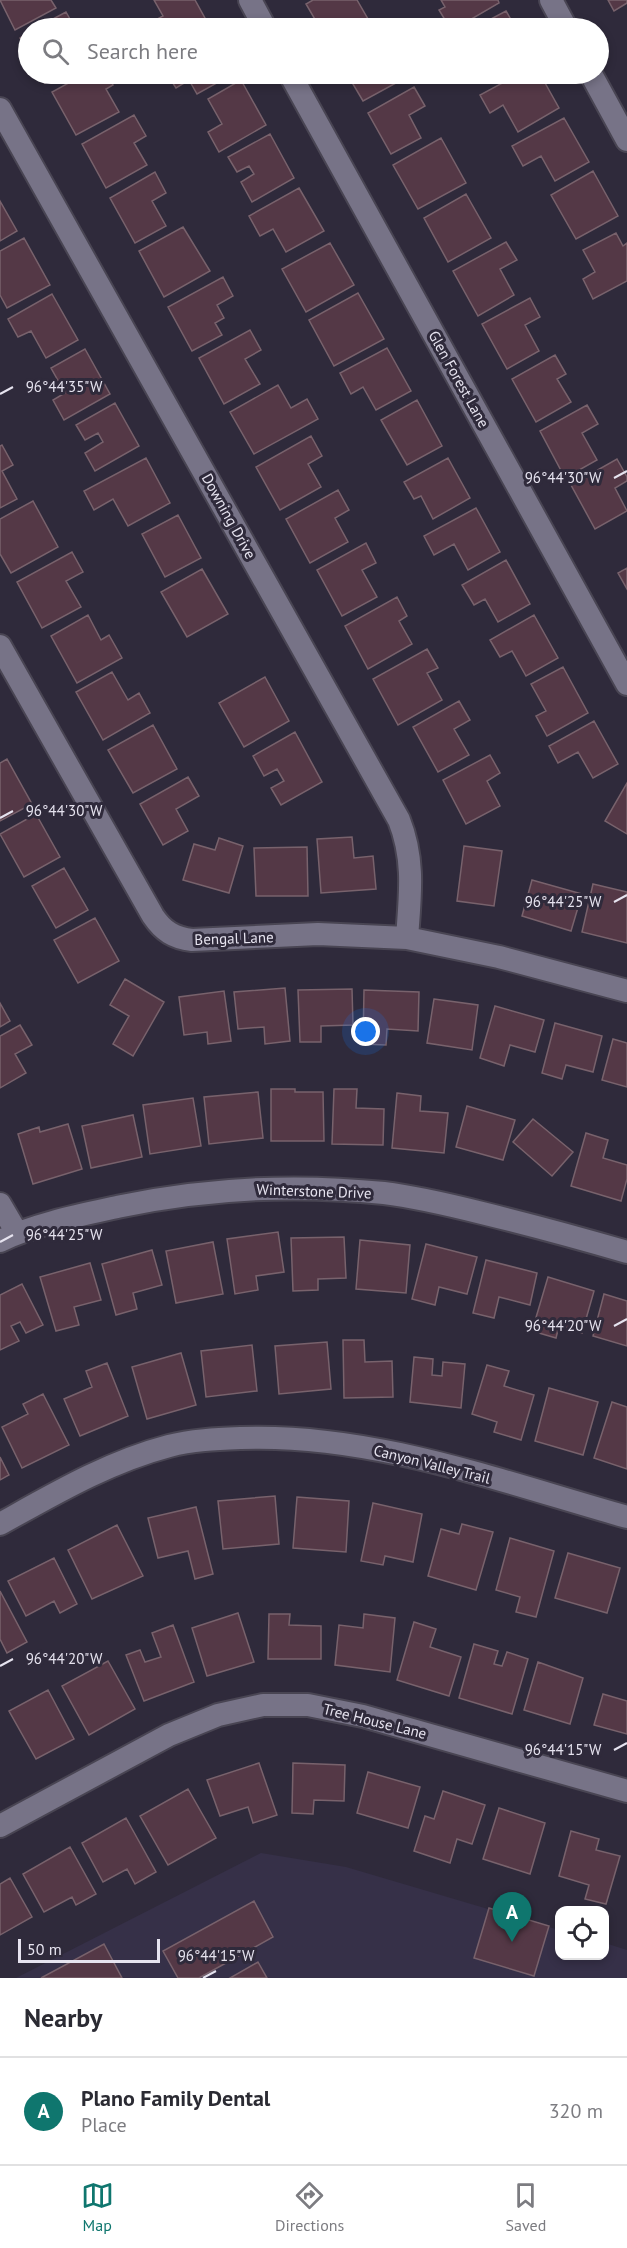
<!DOCTYPE html>
<html lang="en">
<head>
<meta charset="utf-8">
<style>
  body { margin:0; font-family:"PT Sans",sans-serif; background:#f7f7f7; color:#2b2b33 }
  .controls { position:absolute; right:18px; bottom:18px; display:grid; overflow:hidden; border-radius:12px; box-shadow:0 3px 9px #0003 }
  .controls button { width:54px; height:54px; display:grid; place-items:center; padding:0; border:0; border-bottom:2px solid #e1e1e2; background:#fff; color:#2b2b33; font:30px sans-serif }
  .scale { position:absolute; left:18px; bottom:15px; width:142px; box-sizing:border-box; padding-left:6px; border:3px solid #e6e3ef; border-top:0; font-size:16px; line-height:21px; white-space:nowrap; color:#e6e3ef; -webkit-text-stroke:4px #2f2a3b; paint-order:stroke }
  .you { position:absolute; left:366px; top:1032px; width:21px; height:21px; margin:-15px; border:4px solid #fff; border-radius:50%; background:#1a73e8; box-shadow:0 0 0 9px #1a73e833 }
  .badge { display:grid; place-items:center; width:39px; height:39px; border-radius:50%; background:#0f766e; color:#fff; font-size:20px; font-weight:700 }
  .pin { position:absolute; translate:-50% -50px; filter:drop-shadow(0 2px 3px #0008) }
  .pin::after { content:''; position:absolute; top:32px; width:21px; height:18px; background:inherit; clip-path:polygon(0 0,100% 0,50% 100%) }
  .list { margin:0; padding:0; list-style:none }
  h2 { display:flex; justify-content:space-between; align-items:center; height:78px; margin:0; padding:0 24px; font-size:26px }
  h2 small { font-size:20px; font-weight:400; color:#7c7c81 }
  .list li { display:grid; grid-template-columns:39px 1fr auto; gap:18px; align-items:center; box-sizing:border-box; height:108px; padding:0 24px; border-top:2px solid #e1e1e2 }
  .list b { display:block; font-size:22px; white-space:nowrap }
  .list p { margin:0; font-size:20px; white-space:nowrap; color:#7c7c81 }
  .list em { font-size:20px; font-style:normal; color:#7c7c81 }
  .icon { flex:none; width:33px; height:33px; fill:none; stroke:currentColor; stroke-width:2; stroke-linecap:round; stroke-linejoin:round }
  .map { position:relative; flex:none; width:627px; height:1978px; overflow:hidden }
  .search { position:absolute; background:#fff; box-shadow:0 3px 9px #0003; left:18px; right:18px; top:18px; height:66px; display:flex; align-items:center; gap:15px; box-sizing:border-box; padding:0 21px; border-radius:33px; color:#7c7c81; font-size:22px }
  .sheet { height:186px; background:#fff }
  nav { display:flex; justify-content:space-around; align-items:center; box-sizing:border-box; height:84px; border-top:2px solid #e1e1e2; background:#fff; font-size:16px; color:#7c7c81 }
  nav a { display:grid; justify-items:center; gap:3px }
  nav .on { color:#0f766e }
  .map>svg:first-child { display:block }
  .built { fill:#363048 }
  .building { fill:#543846; stroke:#78626c; stroke-width:1.5 }
  .lines { fill:none; stroke-linecap:round; stroke-linejoin:round }
  .street-casing { stroke:#494553; stroke-width:26 }
  .street { stroke:#777387; stroke-width:22 }
  .ticks { fill:none; stroke:#e6e3ef; stroke-width:2 }
  .labels { text-anchor:middle; dominant-baseline:central; stroke-width:6; stroke-linejoin:round; paint-order:stroke }
  .street-label { font-size:15px; fill:#e6e3ef; stroke:#2f2a3b }
  .ticks-label { font-size:15px; text-anchor:middle; fill:#e6e3ef; stroke:#2f2a3b; stroke-width:6; stroke-linejoin:round; paint-order:stroke }
</style>
</head>
<body>
<div class="map">
<svg width="627" height="1978" viewBox="0 0 627 1978">
  <rect width="100%" height="100%" fill="#2f2a3b"/>
  <!-- built -->
  <path class="built" d="M261,1853L346,1867L559,1930L560,1956H604L605,1943L627,1950V1978H16Z"/>
  <!-- building -->
  <path class="building" d="M0,0H51L56,8L15,30Z
    M154,0H195L206,20L190,28H153L150,23L163,16Z
    M313,0H357L372,26L367,28H320L306,4Z
    M441,0H498L499,3L456,28H450L439,10L445,7Z
    M608,0H627V3L614,11Z
    M506,11L516,28H474Z
    M66,12L75,28H36Z
    M28,33V53L20,38Z
    M40,74H63L45,83Z
    M85,74H106L113,85L106,89L119,112L76,135L52,92Z
    M167,74H233L197,94L189,80L176,88Z
    M347,74H390L396,83L363,101Z
    M519,74H540L559,108L518,132L503,105L490,113L480,95Z
    M241,80L266,125L219,152L208,132L222,124L208,99Z
    M414,87L425,106L409,115L421,138L391,154L368,113Z
    M134,115L146,136L134,143L147,165L106,188L82,144Z
    M564,118L589,162L555,181L541,156L523,166L512,146Z
    M270,134L294,178L252,202L241,182L254,174L249,166L237,172L228,157Z
    M441,138L466,183L418,209L393,165Z
    M593,171L618,216L576,239L551,195Z
    M155,172L166,193L152,201L166,226L135,243L110,198Z
    M299,188L324,231L286,252L273,229L260,236L249,216Z
    M466,194L491,238L448,262L424,218Z
    M0,201L17,231L0,241Z
    M183,227L210,271L164,297L139,251Z
    M616,233L623,246L627,243V281L593,299L583,279L595,272L583,250Z
    M24,238L50,285L7,308L0,295V251Z
    M506,242L517,260L500,269L514,295L478,316L453,271Z
    M330,243L354,285L306,312L282,269Z
    M223,277L233,296L217,305L224,318L215,323L222,335L192,351L168,307Z
    M358,293L384,339L334,366L309,320Z
    M52,294L78,340L46,358L31,331L18,337L8,319Z
    M530,298L540,317L525,325L539,351L507,369L482,324Z
    M250,330L261,350L245,359L260,384L224,404L199,358Z
    M387,348L411,391L376,410L363,387L351,394L340,373Z
    M85,349L110,394L64,420L53,400L65,393L51,368Z
    M555,355L566,374L557,379L571,402L536,422L512,379Z
    M278,385L291,408L307,399L318,419L254,454L230,412Z
    M417,400L442,446L407,465L381,420Z
    M115,403L139,446L95,471L85,453L103,442L98,433L85,440L76,425Z
    M587,405L598,424L582,433L597,460L565,478L540,431Z
    M311,436L322,456L308,464L321,487L280,510L256,467Z
    M2,445L13,465L2,471L17,499L0,508V446Z
    M146,458L170,503L128,526L113,499L94,510L84,491Z
    M448,458L470,498L433,519L421,496L414,499L404,482Z
    M617,459L627,477V481L615,488L627,511L595,529L571,485Z
    M338,490L349,510L335,518L348,542L310,563L286,519Z
    M33,501L58,547L11,573L0,554V519Z
    M476,508L500,552L468,570L454,544L434,555L424,536Z
    M178,515L201,558L165,577L142,534Z
    M366,543L376,563L362,570L377,597L342,616L317,570Z
    M72,552L83,572L66,581L81,607L42,628L17,582Z
    M506,560L530,604L498,622L485,599L474,605L462,585Z
    M627,568V589L618,573Z
    M202,569L228,614L187,637L161,592Z
    M397,597L407,616L399,621L412,644L368,669L345,626Z
    M88,615L101,640L109,635L122,658L77,683L51,636Z
    M534,615L558,658L526,676L512,651L500,657L490,640Z
    M427,649L438,668L427,673L442,700L398,725L373,679Z
    M563,667L588,713L547,736L536,716L546,711L531,684Z
    M112,672L128,700L139,693L150,713L103,740L76,692Z
    M265,677L289,721L244,747L219,703Z
    M459,701L470,720L454,729L469,755L438,772L413,727Z
    M594,721L618,764L593,778L578,752L558,763L549,746Z
    M153,725L177,769L133,793L108,750Z
    M295,732L322,782L281,805L271,788L284,781L277,769L264,776L253,756Z
    M490,755L500,773L487,781L500,806L466,824L443,780Z
    M7,759L32,804L0,821V763Z
    M188,777L199,796L176,809L188,831L163,845L140,804Z
    M627,783V834L605,821Z
    M36,814L60,857L24,877L0,834Z
    M352,837L354,858L373,856L376,889L321,893L317,839Z
    M219,838L243,846L229,893L183,880L194,844L215,850Z
    M464,846L502,851L494,906L457,901Z
    M307,847L308,896H256L254,848Z
    M64,868L88,910L56,928L32,886Z
    M532,880L582,894L571,931L522,916Z
    M593,884L627,892V943L582,932Z
    M95,918L119,961L78,983L54,940Z
    M125,979L164,1002L133,1056L113,1044L129,1016L110,1005Z
    M285,988L290,1041L265,1044L264,1027L238,1029L234,992Z
    M352,989L353,1025L321,1026V1042H300L298,990Z
    M364,990L419,992L418,1031L387,1029L386,1045L363,1044Z
    M224,991L231,1041L208,1044L207,1032L184,1035L179,997Z
    M434,999L478,1005L472,1050L427,1043Z
    M0,1003L10,1021L0,1027Z
    M495,1006L544,1020L535,1052L510,1045L504,1066L480,1058Z
    M555,1023L602,1036L593,1072L566,1065L562,1079L542,1073Z
    M20,1025L32,1045L15,1054L26,1073L0,1088V1036Z
    M613,1039L627,1043V1087L602,1080Z
    M271,1089H295V1092H323L324,1141H271Z
    M334,1089H357L356,1108L384,1109L383,1145L332,1144Z
    M258,1092L263,1138L209,1144L204,1097Z
    M397,1093L421,1096L420,1111L448,1113L444,1153L392,1148Z
    M193,1098L201,1146L150,1154L143,1105Z
    M467,1106L515,1120L503,1160L456,1147Z
    M133,1115L142,1157L91,1168L82,1126Z
    M533,1119L573,1152L552,1176L513,1142Z
    M68,1124L82,1169L33,1184L18,1134L39,1127L40,1132Z
    M586,1133L608,1140L603,1158L627,1165V1179L621,1201L571,1186Z
    M278,1232L284,1272L256,1276L258,1290L235,1294L227,1239Z
    M344,1237L346,1278L318,1279V1290L293,1291L291,1238Z
    M360,1240L410,1245L406,1293L356,1289Z
    M213,1242L223,1294L176,1303L166,1251Z
    M426,1244L477,1257L467,1294L439,1287L435,1305L412,1299Z
    M152,1250L162,1285L133,1293L137,1309L116,1315L102,1264Z
    M486,1260L537,1273L530,1305L499,1297L494,1318L473,1313Z
    M90,1263L101,1300L74,1307L79,1325L56,1331L40,1277Z
    M548,1277L594,1291L582,1333L559,1326L556,1338L532,1331Z
    M22,1284L43,1325L26,1333L20,1322L11,1326L19,1341L0,1350V1295Z
    M604,1294L627,1301V1346L593,1336Z
    M343,1340H364L365,1362L392,1361L393,1397L344,1398Z
    M327,1342L331,1389L279,1394L275,1346Z
    M252,1345L257,1391L206,1397L201,1351Z
    M181,1353L196,1405L147,1419L132,1367Z
    M414,1357L433,1359L432,1375L442,1376L443,1362L465,1364L461,1408L410,1402Z
    M107,1363L128,1416L80,1436L64,1399L92,1387L86,1371Z
    M487,1365L509,1371L504,1386L534,1395L521,1440L494,1432L497,1422L472,1414Z
    M549,1388L598,1402L583,1455L535,1441Z
    M43,1394L69,1445L22,1468L2,1427L28,1414L23,1404Z
    M612,1402L627,1407V1469L594,1458Z
    M0,1457L9,1475L0,1480Z
    M275,1496L279,1544L223,1549L218,1501Z
    M297,1497L349,1501L346,1552L293,1548Z
    M373,1503L422,1514L413,1562L385,1556L383,1565L361,1561Z
    M196,1507L213,1574L195,1579L188,1551L158,1558L148,1518Z
    M462,1524L493,1532L476,1590L428,1576L441,1529L459,1534Z
    M117,1525L143,1576L92,1599L68,1550Z
    M510,1538L554,1551L536,1617L516,1612L520,1597L496,1590Z
    M568,1553L620,1568L607,1613L555,1598Z
    M54,1558L77,1604L60,1613L54,1601L26,1616L8,1581Z
    M0,1591L27,1642L7,1653L0,1639Z
    M238,1613L254,1662L207,1676L192,1628Z
    M269,1614H290L289,1625L321,1626V1659H268Z
    M364,1614L395,1618L390,1672L335,1665L339,1625L363,1628Z
    M414,1622L436,1629L430,1647L461,1657L449,1696L397,1680Z
    M173,1625L194,1682L144,1701L126,1655L140,1650L145,1662L161,1657L152,1633Z
    M474,1644L498,1651L494,1664L502,1666L507,1652L528,1659L512,1714L459,1698Z
    M108,1661L135,1709L89,1735L62,1686Z
    M538,1662L583,1678L570,1724L524,1710Z
    M48,1690L74,1739L36,1759L9,1711Z
    M603,1694L627,1701V1734L594,1725Z
    M259,1763L277,1815L253,1823L248,1807L220,1816L207,1780Z
    M293,1763L345,1765L344,1801L314,1800L313,1814L292,1813Z
    M368,1772L420,1787L408,1828L357,1813Z
    M188,1789L216,1838L168,1865L140,1816Z
    M443,1791L485,1805L472,1844L457,1839L450,1863L414,1851L425,1816L434,1819Z
    M499,1808L545,1823L530,1874L483,1859Z
    M126,1818L156,1872L135,1884L127,1869L103,1882L82,1843Z
    M571,1831L599,1839L596,1850L620,1856L606,1904L585,1899L589,1885L559,1876Z
    M70,1847L96,1894L76,1905L72,1897L44,1912L23,1874Z
    M10,1878L32,1917L0,1935V1884Z
    M254,1901L273,1937L199,1978H178L163,1951Z
    M489,1908L549,1926L534,1976L474,1958Z
    M104,1944L122,1978H41Z
    M258,1962L267,1978H230Z"/>
  <g class="lines">
    <!-- street casing -->
    <g class="street-casing">
      <path id="street" d="M250,0L265,28
        M551,0L566,28
        M290,74L627,684
        M591,74L627,140
        M0,109L399,820C415,860 410,896 407,938
        M0,646L153,916C163,931 174,938 192,940L318,934L407,938L499,957L627,991
        M0,1204L17,1233
        M0,1241C38,1223 81,1215 122,1206C209,1188 296,1184 384,1193C417,1197 450,1205 482,1213C531,1225 579,1238 627,1252
        M0,1524C54,1494 108,1462 169,1446C192,1440 217,1439 241,1438C372,1433 502,1482 627,1517
        M0,1826L169,1735L218,1715L263,1705H308L363,1716L627,1791"/>
    </g>
    <!-- street -->
    <use href="#street" class="street"/>
  </g>
  <!-- ticks -->
  <path class="ticks" d="M0,394L13,387M614,478L627,471M0,818L13,811M614,902L627,895M0,1242L13,1235M614,1326L627,1319M0,1666L13,1659M614,1750L627,1743M203,1978L216,1971"/>
  <g class="labels">
    <!-- street labels -->
    <g class="street-label">
      <text transform="translate(459 379) rotate(61)">Glen Forest Lane</text>
      <text transform="translate(229 516) rotate(61)">Downing Drive</text>
      <text transform="translate(234 938) rotate(-2)">Bengal Lane</text>
      <text transform="translate(314 1191) rotate(2)">Winterstone Drive</text>
      <text transform="translate(432 1464) rotate(14)">Canyon Valley Trail</text>
      <text transform="translate(375 1721) rotate(14)">Tree House Lane</text>
    </g>
  </g>
  <g class="ticks-label">
    <text x="64" y="392">96°44'35"W</text>
    <text x="563" y="483">96°44'30"W</text>
    <text x="64" y="816">96°44'30"W</text>
    <text x="563" y="907">96°44'25"W</text>
    <text x="64" y="1240">96°44'25"W</text>
    <text x="563" y="1331">96°44'20"W</text>
    <text x="64" y="1664">96°44'20"W</text>
    <text x="563" y="1755">96°44'15"W</text>
    <text x="216" y="1961">96°44'15"W</text>
  </g>
</svg>
<div class="controls">
<button><svg class="icon" aria-label="locate" viewBox="0 0 24 24"><circle cx="12" cy="12" r="6"/><path d="M12 2v4M12 18v4M2 12h4M18 12h4"/></svg></button>
</div>
<div class="scale">50 m</div>
<div class="you"></div>
<div class="pin badge" style="left:512px;top:1942px">A</div>
<div class="search"><svg class="icon" aria-label="search" viewBox="0 0 24 24"><circle cx="10" cy="10" r="6"/><path d="M15 15l6 6"/></svg>Search here</div>
</div>
<section class="sheet">
<h2>Nearby<small></small></h2>
<ul class="list">
<li><span class="badge">A</span><div><b>Plano Family Dental</b><p>Place</p></div><em>320 m</em></li>
</ul>
</section>
<nav>
<a class="on"><svg class="icon" aria-label="map" viewBox="0 0 24 24"><path d="M3 6l6-2 6 2 6-2v14l-6 2-6-2-6 2zM9 4v14M15 6v14"/></svg>Map</a>
<a><svg class="icon" aria-label="directions" viewBox="0 0 24 24"><path d="M12 3l9 9-9 9-9-9zM9 14v-3h6M13 9l2 2-2 2"/></svg>Directions</a>
<a><svg class="icon" aria-label="saved" viewBox="0 0 24 24"><path d="M7 4h10v16l-5-4-5 4z"/></svg>Saved</a>
</nav>
</body>
</html>
